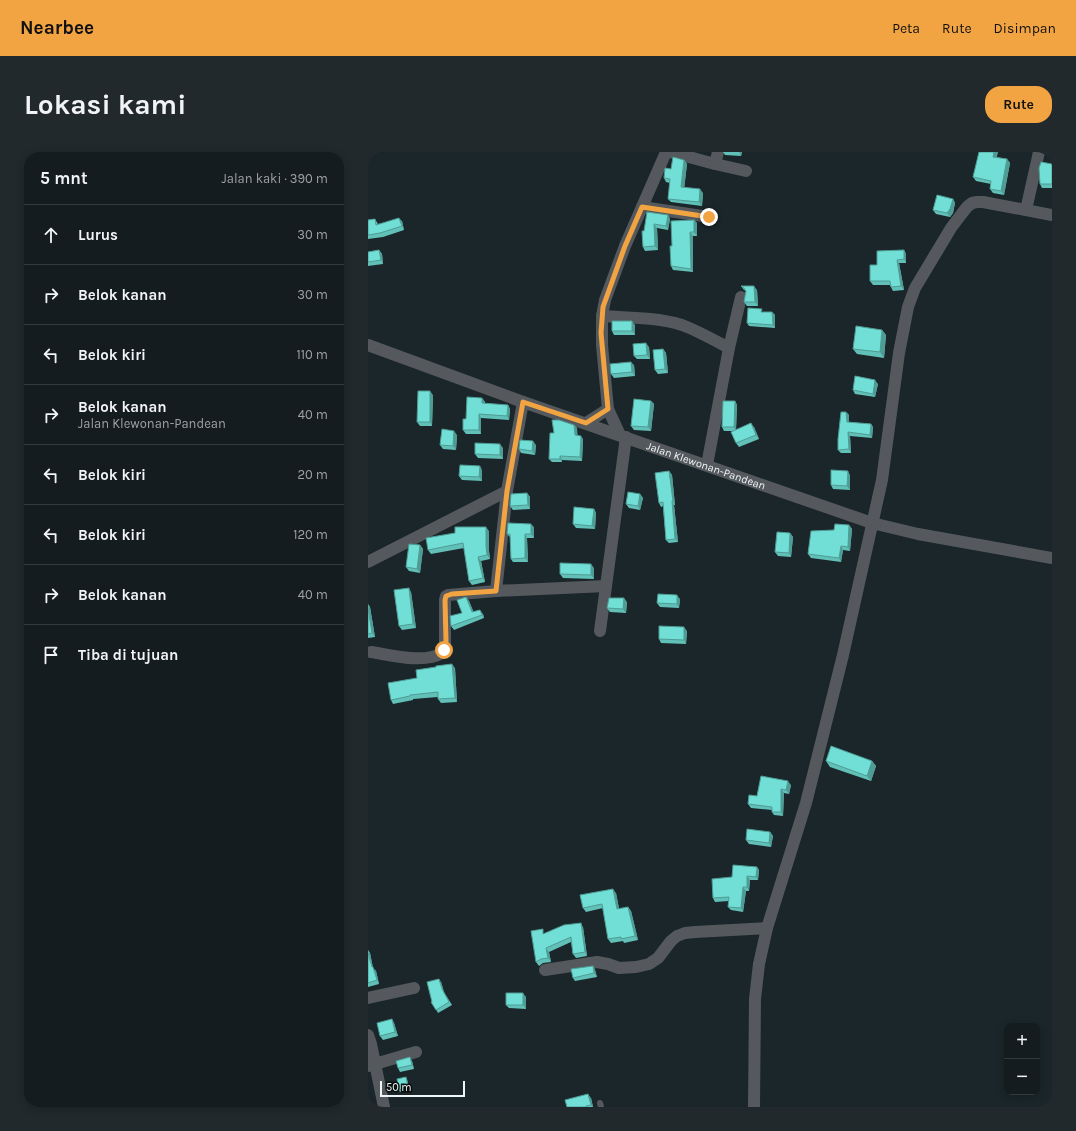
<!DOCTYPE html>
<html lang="id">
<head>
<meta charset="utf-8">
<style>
  body { margin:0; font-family:Karla,sans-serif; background:#21292c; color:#f1f3f6 }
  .controls { position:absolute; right:12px; bottom:12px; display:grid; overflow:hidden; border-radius:8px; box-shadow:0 2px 10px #0003 }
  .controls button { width:36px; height:36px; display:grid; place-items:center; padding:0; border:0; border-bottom:1px solid #333a3d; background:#141c1f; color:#f1f3f6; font:20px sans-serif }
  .scale { position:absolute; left:12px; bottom:10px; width:85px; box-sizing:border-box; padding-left:4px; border:2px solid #eef6f8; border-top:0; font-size:11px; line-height:14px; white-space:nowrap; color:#eef6f8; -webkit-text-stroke:3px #090e0f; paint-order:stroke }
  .stop { position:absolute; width:12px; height:12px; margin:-9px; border:3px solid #f3a442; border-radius:50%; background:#fff }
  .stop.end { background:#f3a442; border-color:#fff; box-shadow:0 1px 4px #0008 }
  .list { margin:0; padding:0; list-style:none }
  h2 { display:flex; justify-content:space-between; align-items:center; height:52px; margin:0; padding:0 16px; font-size:17px }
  h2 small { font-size:13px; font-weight:400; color:#9da1a4 }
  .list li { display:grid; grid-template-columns:26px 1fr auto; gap:12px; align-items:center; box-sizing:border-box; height:60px; padding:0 16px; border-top:1px solid #333a3d }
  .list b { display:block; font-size:15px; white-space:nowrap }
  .list p { margin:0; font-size:13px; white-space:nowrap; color:#9da1a4 }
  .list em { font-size:13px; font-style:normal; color:#9da1a4 }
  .icon { flex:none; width:22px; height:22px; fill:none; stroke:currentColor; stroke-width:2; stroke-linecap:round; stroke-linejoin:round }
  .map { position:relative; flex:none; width:684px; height:955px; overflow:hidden; border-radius:16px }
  header { display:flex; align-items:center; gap:24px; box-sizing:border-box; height:56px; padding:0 20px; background:#f3a442; color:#111 }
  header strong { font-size:19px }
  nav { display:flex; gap:22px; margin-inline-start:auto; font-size:14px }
  .intro { display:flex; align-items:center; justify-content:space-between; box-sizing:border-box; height:96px; padding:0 24px }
  h1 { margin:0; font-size:28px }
  .button { padding:10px 18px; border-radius:16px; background:#f3a442; color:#111; font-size:14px; font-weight:700 }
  main { display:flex; gap:24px; padding:0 24px }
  aside { flex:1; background:#141c1f; border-radius:16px; box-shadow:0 2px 10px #0003 }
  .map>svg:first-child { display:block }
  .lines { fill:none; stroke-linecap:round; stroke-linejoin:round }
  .service { stroke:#55595d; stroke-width:6 }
  .minor { stroke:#55595d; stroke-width:12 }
  .wall { fill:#61c0b7 }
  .shaded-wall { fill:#4f9c95 }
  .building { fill:#71dfd5; stroke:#4f9c95 }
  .route { stroke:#f3a442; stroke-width:5 }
  .labels { text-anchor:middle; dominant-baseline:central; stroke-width:4; stroke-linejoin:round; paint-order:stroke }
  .street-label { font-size:11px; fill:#eef6f8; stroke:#090e0f }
</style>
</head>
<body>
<header>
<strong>Nearbee</strong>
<nav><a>Peta</a><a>Rute</a><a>Disimpan</a></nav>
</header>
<div class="intro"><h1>Lokasi kami</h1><a class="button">Rute</a></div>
<main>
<aside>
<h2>5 mnt<small>Jalan kaki · 390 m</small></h2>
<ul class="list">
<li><svg class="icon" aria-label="ahead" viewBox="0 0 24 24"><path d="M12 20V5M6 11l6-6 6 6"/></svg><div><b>Lurus</b></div><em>30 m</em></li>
<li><svg class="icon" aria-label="right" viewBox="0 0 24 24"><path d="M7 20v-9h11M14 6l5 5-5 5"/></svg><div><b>Belok kanan</b></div><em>30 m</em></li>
<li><svg class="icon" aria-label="left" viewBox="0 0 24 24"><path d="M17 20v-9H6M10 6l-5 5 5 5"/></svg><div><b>Belok kiri</b></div><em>110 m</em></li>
<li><svg class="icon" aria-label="right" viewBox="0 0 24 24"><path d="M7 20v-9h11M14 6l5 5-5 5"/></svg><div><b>Belok kanan</b><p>Jalan Klewonan-Pandean</p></div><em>40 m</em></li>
<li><svg class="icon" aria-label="left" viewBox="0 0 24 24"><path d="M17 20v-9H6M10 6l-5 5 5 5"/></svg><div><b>Belok kiri</b></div><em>20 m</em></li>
<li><svg class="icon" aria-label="left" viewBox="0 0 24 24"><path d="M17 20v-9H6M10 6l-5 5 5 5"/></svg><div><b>Belok kiri</b></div><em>120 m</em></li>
<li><svg class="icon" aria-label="right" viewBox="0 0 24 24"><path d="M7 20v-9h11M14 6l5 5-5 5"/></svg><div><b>Belok kanan</b></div><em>40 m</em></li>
<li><svg class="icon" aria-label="arrive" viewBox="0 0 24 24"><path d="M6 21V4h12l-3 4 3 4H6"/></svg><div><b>Tiba di tujuan</b></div></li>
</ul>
</aside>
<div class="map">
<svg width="684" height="955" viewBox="0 0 684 955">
  <rect width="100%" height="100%" fill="#1a2629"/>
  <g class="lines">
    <!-- service -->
    <path class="service" d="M232,951L233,955"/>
    <!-- minor -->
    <g class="minor">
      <path d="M302,0L347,12L378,19"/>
      <path d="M347,12L350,0"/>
      <path d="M274,55L341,65"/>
      <path d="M658,58L671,0"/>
      <path d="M234,164C261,166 288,165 314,173C330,179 346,188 361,196"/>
      <path id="s1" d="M0,193L155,250L504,371L550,382L684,406"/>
      <path d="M218,271L240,257"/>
      <path d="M252,283L240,257L234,193V164L237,148L257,94L298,0"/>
      <path d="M339,313L361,196L373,145"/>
      <path d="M0,410L139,339"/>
      <path d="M128,439L139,339L155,250"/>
      <path d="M232,479L258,285"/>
      <path d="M3,500C23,503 56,512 74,501L77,494V448L78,444L80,443L128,439L238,434"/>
      <path d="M177,818L229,810L240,812L251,816L268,815L281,812L290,806L303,789L309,784L317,781L327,780L399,776"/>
      <path d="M0,846L46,836"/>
      <path d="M0,883L3,892L16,955"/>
      <path d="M0,914L48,900"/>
      <path d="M386,955L387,847L391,812L399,776L438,651L475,503L514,328L531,201L540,155L547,136L583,76L592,64L599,55L604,51L609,50H615L684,63"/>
    </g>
  </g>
  <!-- wall -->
  <path class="wall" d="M355,0H374L373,4L357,3Z
    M630,0L628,5L639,7L642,11L636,43L625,41L622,37L623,32L608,29L605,25Z
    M316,8L319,12L316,36L335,41L334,54L303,50L300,47L302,31L298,30L296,26L303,17Z
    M684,12V36H674L672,32Z
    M585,47L587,51L585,61L582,65L568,62L565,58Z
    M300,63L302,67L300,78L289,76L290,98L277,99L275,95L276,79Z
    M7,67L10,72L34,69L36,78L15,85L0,87V68Z
    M326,68L329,71V84H325V120L305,118L303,114L304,94Z
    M11,98L14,102L15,112L0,114V100Z
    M536,98L538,102V111H531L536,138L525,139L522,133H505L502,129L509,113Z
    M373,134L389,138L390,154H379L376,150L378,139L376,138Z
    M404,160L407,163V176L381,174L379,171Z
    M267,173V183H246L244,179Z
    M514,178L518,183L516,206L489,202L485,197Z
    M281,195L282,207H269L266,204Z
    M295,197L298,201L300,221L290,222L287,218Z
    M266,213L267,224L246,226L243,222Z
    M510,232L507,245L487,242L485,238Z
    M65,243L64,274H52L49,270Z
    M114,246L117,250V252L140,253L142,257L141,268L113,266V282H98L95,278L98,267Z
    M283,249L286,252L283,279L266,278L263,274Z
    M367,249L369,253L368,277L386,275L391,287L371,295L368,291L365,279H356L354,275Z
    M478,260L481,263V270L503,272L505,275L504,286L482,284L483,301H473L470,298Z
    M206,273L209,276V283L215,287L214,309L194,308V310H184L181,307L186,281Z
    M89,283L88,298L75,297L72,293Z
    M168,293L167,303L153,301L151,297Z
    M135,296V307L110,306L107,302Z
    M114,318V329L94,328L91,324Z
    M301,319L304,323L307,353H306L310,390L301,391L298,388L295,354L293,355L291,351Z
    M482,323V338L465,337L463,333Z
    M159,341L162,345V357L145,358L142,354Z
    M272,342L275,346L272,358L261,356L258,352Z
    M226,357L228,361L227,377L208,376L205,372Z
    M481,373L484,377L482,399L475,398L473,410L443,406L440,402L466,378Z
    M166,375V386H159L160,410H145L143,407L142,385L139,382Z
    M121,379V399L122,407L113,409L117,430L104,433L101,429L96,396L63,402L60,398L87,381Z
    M422,381L425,385L423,405L410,404L407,400Z
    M52,393L55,397L52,421L41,419L38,415Z
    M226,416V427L195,426L192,422Z
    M43,440L48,476L34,478L31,474Z
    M98,445L101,449L105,459L115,462L116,466L86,478L83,474L94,461Z
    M312,447L311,456L292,455L289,451Z
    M259,450L258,461L242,460L239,456Z
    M0,452L2,455L7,485L0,486Z
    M319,479L318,492L293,491L291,487Z
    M87,516L89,550L73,551L70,547V545L45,547V548L25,552L23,548L49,526Z
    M458,609H504L508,614L503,629L462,615Z
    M423,633L421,642L416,641L415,664L406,663L404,660V658L383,656L380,652L389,644Z
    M402,680L405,684L403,695L381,692L378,688Z
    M389,715L391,718L390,728H382L381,739H378L375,760L363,758L360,755L361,749L347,750L345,746L364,725Z
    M248,741L251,757L260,755L263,759L270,788L256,791L255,789L243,791L240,787L235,756L218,760L215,756Z
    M215,775L219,804L208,806L205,802L203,790L181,800L183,810L175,811L171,814L168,810L177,781Z
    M0,798L2,801L5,816L8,819L11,832L0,835Z
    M225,814L227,818L229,825L207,829L205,826Z
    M73,830L76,840L84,853L70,861L64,850Z
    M158,845V857L141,856L138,853Z
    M24,867L26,871L30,884L15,888L12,884Z
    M44,909L46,917L32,920L30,916Z
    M39,927L41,938L32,940L31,938Z
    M223,946L225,955H199Z"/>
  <!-- shaded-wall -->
  <path class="shaded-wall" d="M371,0H374L373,4Z
    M626,0H630L628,9L625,5Z
    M639,7L642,11L636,43L633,39Z
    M316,8L319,12L316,39L313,35Z
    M332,37L335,41L334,54L331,50Z
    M585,47L587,51L585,61L582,65L579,61Z
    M300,63L302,67L300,78L298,74Z
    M31,66L34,69L36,78L34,74Z
    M326,68L329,71V84L326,80Z
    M286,72L289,76L290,98L287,94Z
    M322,80L325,84V120L323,117Z
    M11,98L14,102L15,112L13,108Z
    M536,98L538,102V111L536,107Z
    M529,108L531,111L536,138L533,134Z
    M386,134L389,138L390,154L387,150Z
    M404,160L407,163V176L405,173Z
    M264,169L267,173V183L264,179Z
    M514,178L518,183L516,206L512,200Z
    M278,191L281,195L282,207L279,203Z
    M295,197L298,201L300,221L297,217Z
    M263,210L266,213L267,224L264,220Z
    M507,228L510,232L507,245L505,242Z
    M62,239L65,243L64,274L62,270Z
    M114,246L117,250L116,255L114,251Z
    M283,249L286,252L283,279L280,275Z
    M367,249L369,253L368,279L366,275Z
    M140,253L142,257L141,268L139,264Z
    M478,260L481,263V273L479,270Z
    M111,262L113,266V282L111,278Z
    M383,271L386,275L391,287L388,283Z
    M503,272L505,275L504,286L502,283Z
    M206,273L209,276L210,287L207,283Z
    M86,279L89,283L88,298L85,294Z
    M480,280L482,284L483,301L481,297Z
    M213,284L215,287L214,309L212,305Z
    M165,289L168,293L167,303L164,299Z
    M132,292L135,296V307L132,303Z
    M192,304L194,308V310L192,307Z
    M112,314L114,318V329L111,325Z
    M301,319L304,323L307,353L305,349Z
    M480,319L482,323V338L479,334Z
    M159,341L162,345V357L160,353Z
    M272,342L275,346L272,358L270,354Z
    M304,349L306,353L310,390L307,387Z
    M226,357L228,361L227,377L224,374Z
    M163,372L166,375V386L163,382Z
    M481,373L484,377L482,399L480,395Z
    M118,375L121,379V399L122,407L119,403L118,395Z
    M422,381L425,385L423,405L421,401Z
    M157,382L159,386L160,410L157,406Z
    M52,393L55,397L52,421L49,417Z
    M473,394L475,398L473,410L471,406Z
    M110,405L113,409L117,430L115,426Z
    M223,412L226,416V427L223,423Z
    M41,436L43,440L48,476L45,472Z
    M309,443L312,447L311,456L309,452Z
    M98,445L101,449L107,463L104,460Z
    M256,446L259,450L258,461L255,457Z
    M0,452L2,455L7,485L4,481Z
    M112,458L115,462L116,466L114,463Z
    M316,475L319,479L318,492L316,488Z
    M84,512L87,516L89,550L87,546Z
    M504,609L508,614L503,629L499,624Z
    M420,629L423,633L421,642L418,638Z
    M413,637L416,641L415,664L413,660Z
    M402,680L405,684L403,695L401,691Z
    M389,715L391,718L390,728L388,725Z
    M379,724L382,728L381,739L379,735Z
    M375,735L378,739L375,760L373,756Z
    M245,737L248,741L252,761L249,757Z
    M260,755L263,759L270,788L267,784Z
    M213,771L215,775L219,804L217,800Z
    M178,796L181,800L183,810L180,806Z
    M0,798L2,801L5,816L8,819L11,832L9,828L4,815Z
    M225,814L227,818L229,825L226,821Z
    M71,827L73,830L76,840L84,853L74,837Z
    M155,841L158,845V857L155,853Z
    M24,867L26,871L30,884L27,880Z
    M42,905L44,909L46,917L44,913Z
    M38,925L39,927L41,938L40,936Z
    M220,942L223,946L225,955L223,953Z"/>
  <!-- building -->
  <path class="building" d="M611,0H626L625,5L639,7L633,39L622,37L623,29L605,25Z
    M305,5L316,8L313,35L332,37L331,50L300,47L302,27L296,26L297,16L303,17Z
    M673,10L684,12V32H672L671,16Z
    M569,43L585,47L582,57L579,61L565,58Z
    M279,60L300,63L298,74L286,72L287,94L275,95L274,79H276Z
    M31,66L34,74L12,81L0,83V68L7,67L8,73Z
    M326,68V80H322L323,117L303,114L302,94H304L303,69Z
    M11,98L13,108L0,110V100Z
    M536,98V107L529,108L533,134L523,135L522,129H502V113H509V99Z
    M373,134H386L387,150H376L378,139L376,136Z
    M380,156L394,157L393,160H404L405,173L379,171Z
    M244,169H264V179H244Z
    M488,174L514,178L512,200L485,197Z
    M278,191L279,203L266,204L265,192Z
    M295,197L297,217L287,218L285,198Z
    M263,210L264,220L243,222L242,212Z
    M487,224L507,228L505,242L485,238Z
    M50,239H62V270H49Z
    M99,245L114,246V251L140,253L139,264L111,262V278H95V267H98Z
    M266,247L283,249L280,275L263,274Z
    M355,249H367L366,275H354Z
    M473,260H478L479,270L503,272L502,283L480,280L481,297L470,298V287Z
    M184,268H191L206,273L207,283L213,284L212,305L192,304V307H181L182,281H186Z
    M383,271L388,283L368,291L363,280Z
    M74,277L86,279L85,294L72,293Z
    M152,288L165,289L164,299L151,297Z
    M107,291L132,292V303L107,302Z
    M92,313L112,314L111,325L91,324Z
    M463,318L480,319L479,334L463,333Z
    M301,319L305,349H304L307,387L298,388L295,350L291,351L287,321Z
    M260,340L272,342L270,354L258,352Z
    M159,341L160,353L142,354L143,342Z
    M206,355L226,357L224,374L205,372Z
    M140,371L163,372V382H157V406L143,407L142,382H139Z
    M467,372L481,373L480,395L473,394L471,406L440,402L443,379L466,378Z
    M87,375H118V395L119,403L110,405L115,426L101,429L95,391L60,398L58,386L87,381Z
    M409,380L422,381L421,401L407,400Z
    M41,392L52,393L49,417L38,415Z
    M192,411L223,412V423L192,422Z
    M41,436L45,472L31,474L26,438Z
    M290,442L309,443V452L289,451Z
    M98,445L104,460L112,458L114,463L83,474L82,464L94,461L89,448Z
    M241,446H256L255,457L239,456Z
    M0,456L4,481L0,482Z
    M291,474L316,475V488L291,487Z
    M84,512L87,546L70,547V540L42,543V544L23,548L20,531L49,526L48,518L68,515V514Z
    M463,594L504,609L499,624L458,609Z
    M393,624L420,629L418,638L413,637V660H404V655L380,652L381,643L389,644Z
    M379,677L402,680L401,691L378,688Z
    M365,713L389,715L388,725L379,724V735H375L373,756L360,755L361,745L345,746L344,727L364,725Z
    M245,737L249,757L260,755L267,784L253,787V785L240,787L234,752L215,756L212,743Z
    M213,771L217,800L205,802L203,785L178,796L180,806L173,807L168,810L163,779L175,777V782L196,773Z
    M0,801L4,815H5L9,828L0,831Z
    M225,814L226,821L205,826L203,817Z
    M71,827L74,837L81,850L68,858L63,850H64L59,830Z
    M138,841H155V853H138Z
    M24,867L27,880L12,884L9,871Z
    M42,905L44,913L30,916L28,909Z
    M38,925L40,936L31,938L29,927Z
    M220,942L223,953L218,954V955H199L197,948Z"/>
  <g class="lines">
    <!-- route -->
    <path class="route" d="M76,498L78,489L77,448L78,444L84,442L128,439L139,339L155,250L218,271L240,257L233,181L235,155L257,94L274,55L341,65"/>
  </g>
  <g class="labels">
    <!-- street labels -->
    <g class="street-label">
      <text stroke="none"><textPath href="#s1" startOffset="359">Jalan Klewonan-Pandean</textPath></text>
    </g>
  </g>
</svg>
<div class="controls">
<button>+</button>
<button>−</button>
</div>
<div class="scale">50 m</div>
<div class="stop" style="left:76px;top:498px"></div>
<div class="stop end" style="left:341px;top:65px"></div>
</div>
</main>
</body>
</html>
